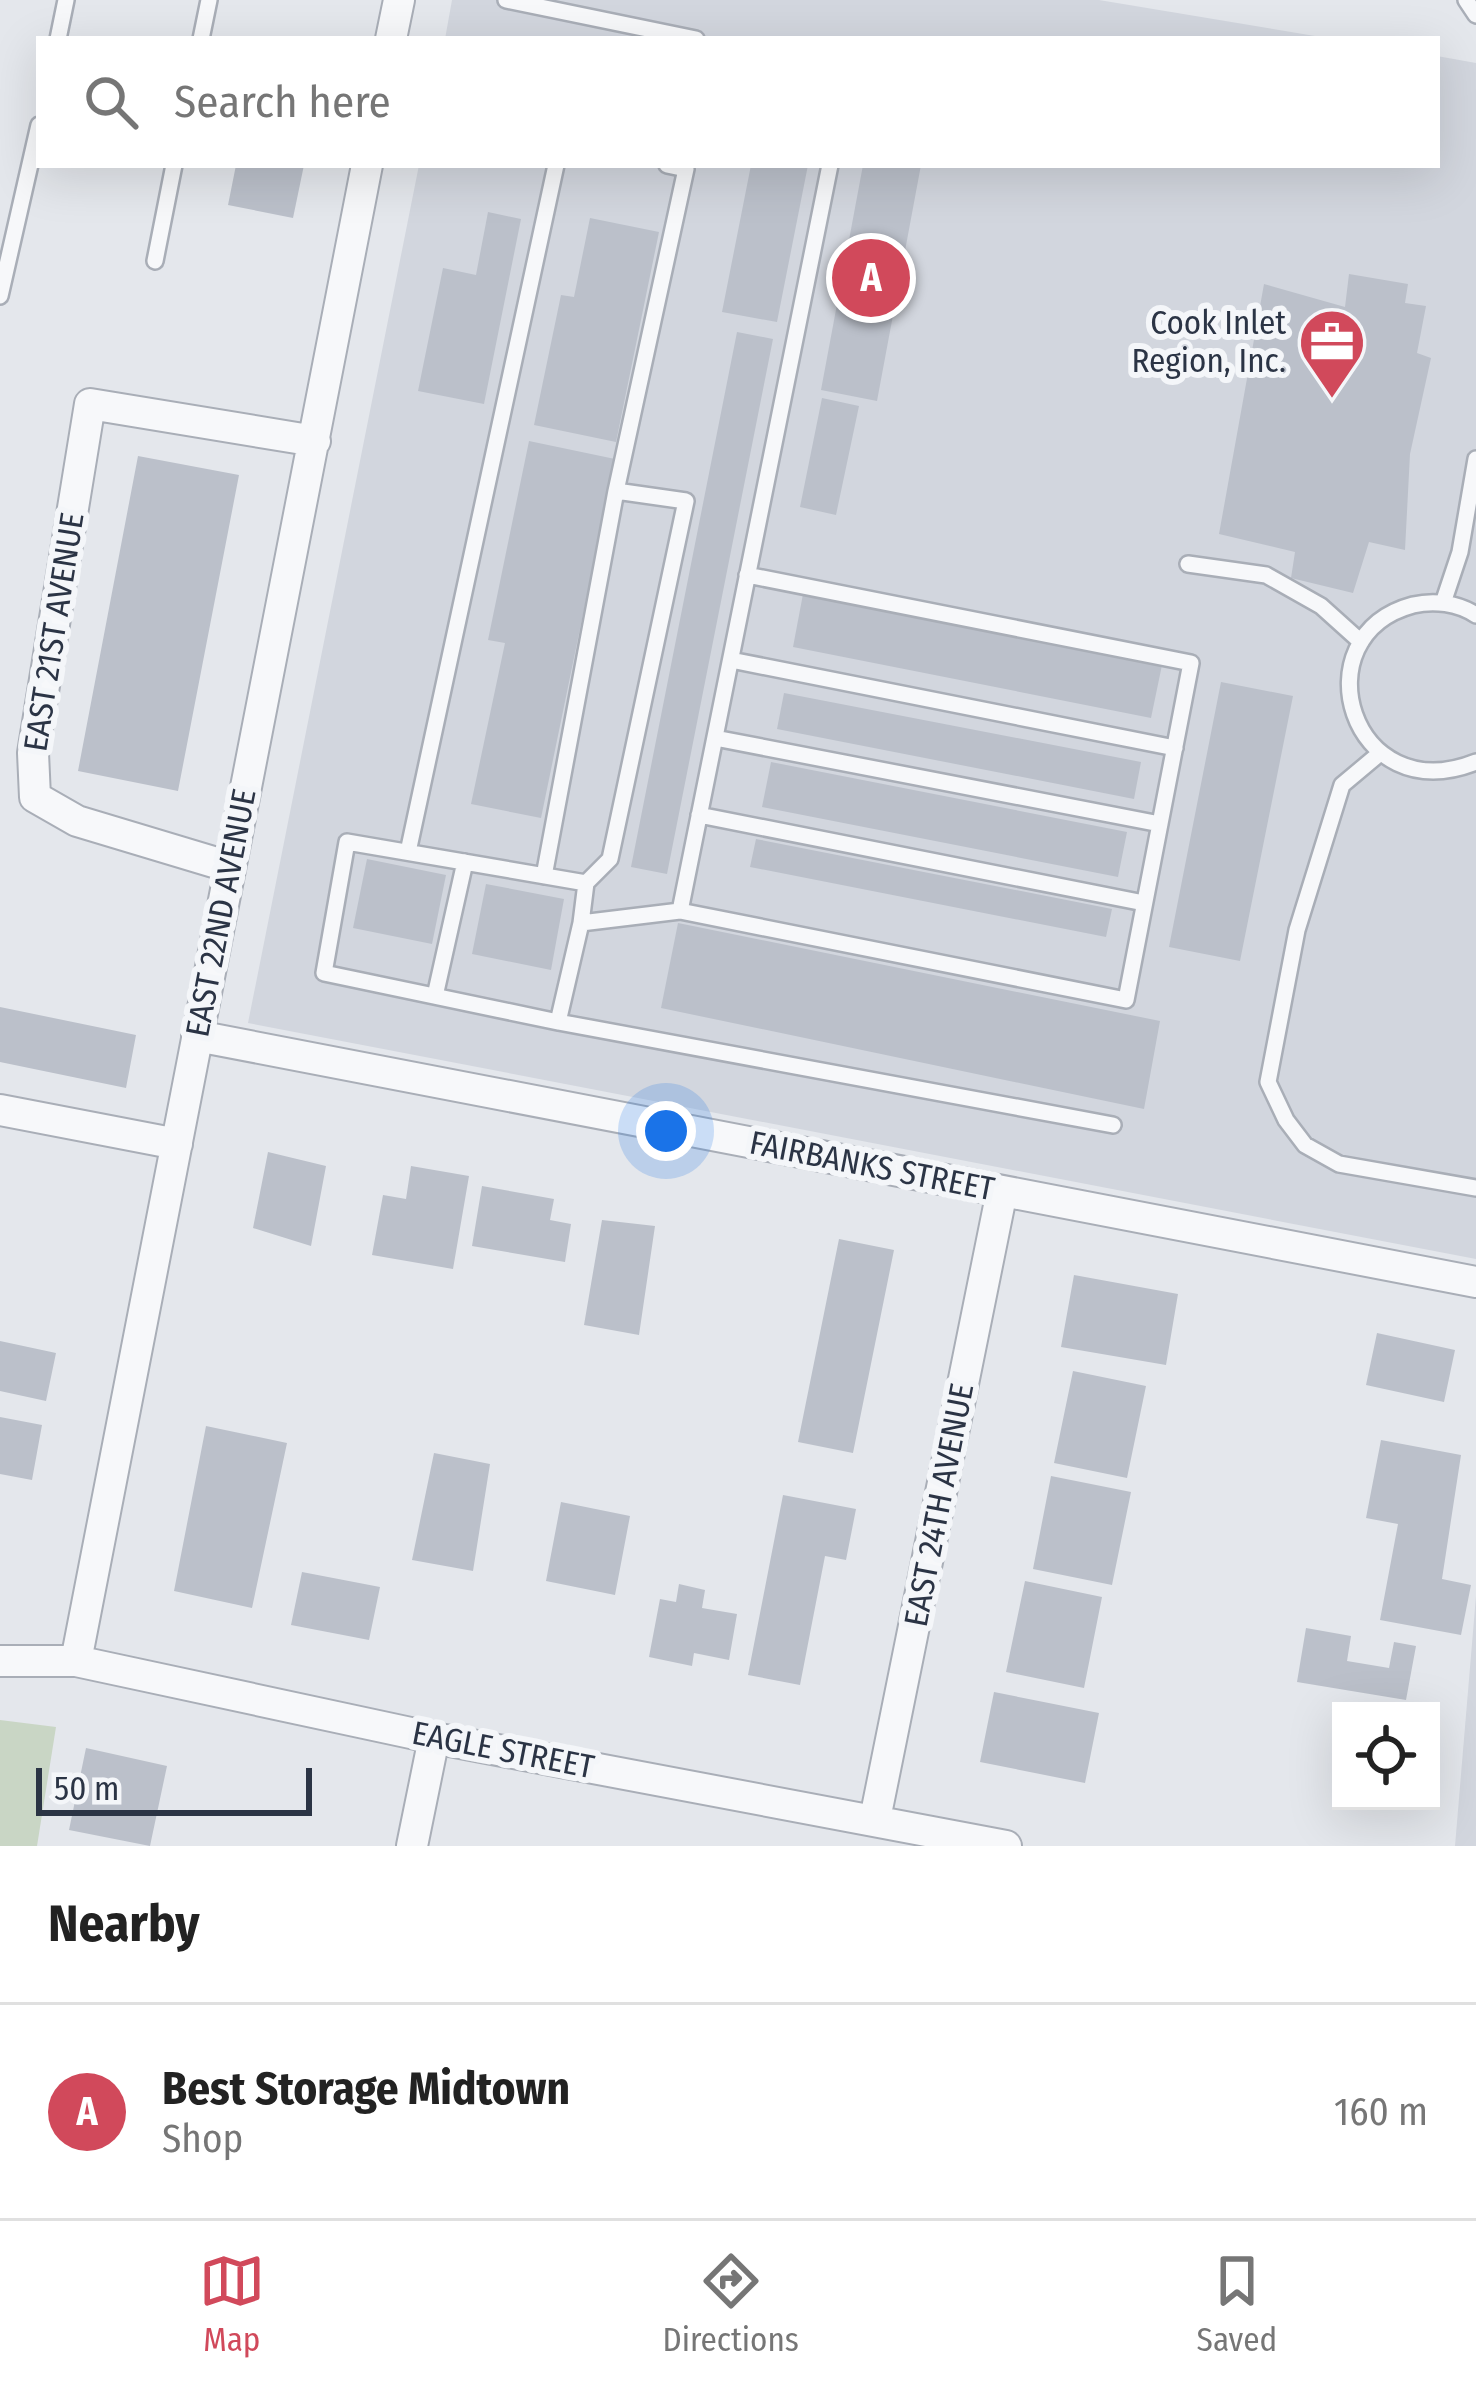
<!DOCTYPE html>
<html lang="en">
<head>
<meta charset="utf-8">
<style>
  body { margin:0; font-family:"Fira Sans Condensed",sans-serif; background:#f6f6f6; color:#222 }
  .controls { position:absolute; right:36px; bottom:36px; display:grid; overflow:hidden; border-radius:0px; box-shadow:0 12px 48px #0002 }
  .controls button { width:108px; height:108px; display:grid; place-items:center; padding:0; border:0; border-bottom:3px solid #e0e0e0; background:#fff; color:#222; font:60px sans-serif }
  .scale { position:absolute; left:36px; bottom:30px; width:276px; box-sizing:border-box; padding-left:12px; border:6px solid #2b3445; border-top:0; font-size:33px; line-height:42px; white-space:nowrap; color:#2b3445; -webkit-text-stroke:9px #f4f6f9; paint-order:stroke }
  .you { position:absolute; left:666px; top:1131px; width:42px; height:42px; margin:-30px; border:9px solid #fff; border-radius:50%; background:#1a73e8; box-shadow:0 0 0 18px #1a73e833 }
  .badge { display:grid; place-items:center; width:78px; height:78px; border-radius:50%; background:#d1495b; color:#fff; font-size:39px; font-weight:700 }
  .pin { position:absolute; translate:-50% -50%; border:6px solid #fff; box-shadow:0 3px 12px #0006 }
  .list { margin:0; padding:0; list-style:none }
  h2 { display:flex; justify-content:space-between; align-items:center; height:156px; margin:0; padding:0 48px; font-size:51px }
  h2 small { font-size:39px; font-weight:400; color:#767676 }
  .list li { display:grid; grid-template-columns:78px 1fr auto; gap:36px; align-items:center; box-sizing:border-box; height:216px; padding:0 48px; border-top:3px solid #e0e0e0 }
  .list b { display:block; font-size:45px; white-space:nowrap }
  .list p { margin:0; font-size:39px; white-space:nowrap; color:#767676 }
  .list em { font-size:39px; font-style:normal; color:#767676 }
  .icon { flex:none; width:66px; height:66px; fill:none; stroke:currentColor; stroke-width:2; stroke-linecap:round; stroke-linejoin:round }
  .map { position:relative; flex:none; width:1476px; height:1846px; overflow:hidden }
  .search { position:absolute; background:#fff; box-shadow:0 12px 48px #0002; left:36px; right:36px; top:36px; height:132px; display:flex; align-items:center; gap:30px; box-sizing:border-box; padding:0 42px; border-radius:0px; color:#767676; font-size:45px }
  .sheet { height:372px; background:#fff }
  nav { display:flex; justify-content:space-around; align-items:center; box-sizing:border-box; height:168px; border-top:3px solid #e0e0e0; background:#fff; font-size:33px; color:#767676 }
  nav a { display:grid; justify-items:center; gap:6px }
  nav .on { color:#d1495b }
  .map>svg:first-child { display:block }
  .built { fill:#d2d6de }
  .green { fill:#c9d6c5 }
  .building { fill:#bbc0ca }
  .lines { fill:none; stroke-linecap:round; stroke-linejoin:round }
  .lane-casing { stroke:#a9aeb7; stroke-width:20 }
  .street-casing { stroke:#a9aeb7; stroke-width:34 }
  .lane { stroke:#f7f8fa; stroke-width:15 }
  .street { stroke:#f7f8fa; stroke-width:30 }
  .labels { text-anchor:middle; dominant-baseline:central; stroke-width:12; stroke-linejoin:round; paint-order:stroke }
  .poi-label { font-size:33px; fill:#2b3445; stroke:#f4f6f9; text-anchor:end }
  .street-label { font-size:33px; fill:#2b3445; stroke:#f4f6f9 }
</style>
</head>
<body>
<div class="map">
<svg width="1476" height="1846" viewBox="0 0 1476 1846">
  <rect width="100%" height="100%" fill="#e4e7ec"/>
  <!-- built -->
  <path class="built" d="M452,0H1099L1333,39H445Z
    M1437,56L1476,63V1259L248,1023L419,165H1437Z
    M1476,1596V1846H1455Z"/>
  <!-- green -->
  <path class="green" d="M0,1720L56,1727L37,1846H0Z"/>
  <!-- building -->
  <path class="building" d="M236,165H304L293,218L228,205Z
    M751,165H808L777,322L722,312Z
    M863,165H921L877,401L821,390Z
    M488,212L521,219L484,404L418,391L443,268L476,275Z
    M590,218L659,232L616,442L534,425L561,295L574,297Z
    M1349,274L1408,284L1405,303L1426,306L1417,353L1431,358L1410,454L1405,550L1369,542L1353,593L1291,578L1295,552L1219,534L1264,284L1345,307Z
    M737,332L773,339L667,874L631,867Z
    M822,398L859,406L836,515L800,507Z
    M529,441L615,459L541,818L471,804L505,643L488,640Z
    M138,456L239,475L178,791L78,771Z
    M803,594L1162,665L1151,718L793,647Z
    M1221,682L1293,696L1240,961L1169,947Z
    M784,693L1141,762L1134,799L777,729Z
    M771,762L1127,832L1118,877L762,807Z
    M756,839L1112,909L1106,937L750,867Z
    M367,859L446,875L432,944L353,928Z
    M486,884L564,899L551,970L472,954Z
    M678,923L1160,1021L1144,1109L661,1008Z
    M0,1007L136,1035L126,1088L0,1062Z
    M268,1152L326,1166L311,1246L253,1228Z
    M411,1166L469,1176L453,1269L372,1255L383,1195L406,1199Z
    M482,1186L554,1199L550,1220L571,1224L565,1262L472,1246Z
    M602,1220L655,1226L639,1335L584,1325Z
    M839,1239L894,1250L853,1453L798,1442Z
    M1074,1275L1178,1294L1166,1365L1061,1347Z
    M1377,1333L1455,1350L1444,1402L1366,1385Z
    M0,1341L56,1353L46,1401L0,1391Z
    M1073,1371L1146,1386L1127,1478L1054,1463Z
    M0,1417L42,1425L32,1480L0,1474Z
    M206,1426L287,1443L252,1608L174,1591Z
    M1381,1440L1461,1455L1442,1579L1471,1585L1461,1635L1380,1620L1398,1524L1366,1518Z
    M434,1453L490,1464L473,1571L412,1560Z
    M1051,1476L1131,1492L1112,1585L1033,1569Z
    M783,1495L856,1509L846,1560L825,1556L800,1685L748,1675Z
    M561,1502L630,1516L615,1595L546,1581Z
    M302,1572L380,1587L369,1640L291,1625Z
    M1025,1581L1102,1597L1084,1688L1006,1672Z
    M679,1584L705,1590L702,1608L737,1614L729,1660L694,1653L692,1666L649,1657L660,1599L676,1602Z
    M1306,1628L1351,1636L1347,1661L1389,1668L1394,1642L1416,1646L1406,1700L1297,1682Z
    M994,1692L1099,1713L1085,1783L980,1762Z
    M86,1748L167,1766L150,1846L69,1830Z"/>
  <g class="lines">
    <!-- lane casing -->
    <g class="lane-casing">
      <path id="lane" d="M506,0L696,39
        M1466,0L1476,15
        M58,39L66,0
        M201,39L209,0
        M155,261L174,165
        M0,296L39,125
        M1188,564L1266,575L1321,606L1361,642
        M747,575L1191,663L1126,1000L680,911L830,165
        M1443,603L1460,552L1476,459
        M1476,615C1458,603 1434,600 1413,605C1298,636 1351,812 1476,762
        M731,660L1175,748
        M715,738L1160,824
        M1379,754L1342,785L1297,930L1268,1082L1286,1120L1305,1145L1339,1164L1476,1188
        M699,815L1144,903
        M408,852L556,165
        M544,876L616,491L686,169L667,165
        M586,883L610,859L686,501L616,491
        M581,923L586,883L347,842L324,973L558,1022L581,923L680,911
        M435,996L465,862
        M558,1022L1113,1125"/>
    </g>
    <!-- street casing -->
    <g class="street-casing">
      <path id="street" d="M391,39L399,0
        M230,867L77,821L35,797L33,753L90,404L315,441
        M197,1036L1476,1282
        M0,1110L177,1144
        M0,1661H76L434,1738L1006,1846
        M76,1661L367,165
        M875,1819L1002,1191
        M412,1846L434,1738"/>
    </g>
    <!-- lane -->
    <use href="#lane" class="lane"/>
    <!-- street -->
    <use href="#street" class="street"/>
  </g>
  <!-- icons -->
  <defs>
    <g id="office-pin" transform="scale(3.45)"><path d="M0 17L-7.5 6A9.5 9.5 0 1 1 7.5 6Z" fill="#d1495b" stroke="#f4f6f9"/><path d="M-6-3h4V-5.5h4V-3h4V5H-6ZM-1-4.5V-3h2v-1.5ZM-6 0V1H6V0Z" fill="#fff"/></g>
  </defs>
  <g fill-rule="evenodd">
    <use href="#office-pin" x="1332" y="342"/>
  </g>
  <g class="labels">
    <!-- poi labels -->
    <g class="poi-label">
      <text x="1286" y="323">Cook Inlet<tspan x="1286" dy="38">Region, Inc.</tspan></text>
    </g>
    <!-- street labels -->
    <g class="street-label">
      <text transform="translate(54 632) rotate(-81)">EAST 21ST AVENUE</text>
      <text transform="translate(221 913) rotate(-79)">EAST 22ND AVENUE</text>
      <text transform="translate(872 1166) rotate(11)">FAIRBANKS STREET</text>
      <text transform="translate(939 1505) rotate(-79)">EAST 24TH AVENUE</text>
      <text transform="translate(503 1750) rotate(11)">EAGLE STREET</text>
    </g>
  </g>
</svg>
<div class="controls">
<button><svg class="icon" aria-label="locate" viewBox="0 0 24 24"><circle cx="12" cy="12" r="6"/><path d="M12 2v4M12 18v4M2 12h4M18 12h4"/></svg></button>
</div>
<div class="scale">50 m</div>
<div class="you"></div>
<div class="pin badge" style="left:871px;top:278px">A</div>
<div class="search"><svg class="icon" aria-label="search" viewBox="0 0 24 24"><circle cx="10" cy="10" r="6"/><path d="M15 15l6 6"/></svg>Search here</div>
</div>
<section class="sheet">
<h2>Nearby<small></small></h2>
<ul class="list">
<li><span class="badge">A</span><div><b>Best Storage Midtown</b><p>Shop</p></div><em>160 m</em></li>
</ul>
</section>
<nav>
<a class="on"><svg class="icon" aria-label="map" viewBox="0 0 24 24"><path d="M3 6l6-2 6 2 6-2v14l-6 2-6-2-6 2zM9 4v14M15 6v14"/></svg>Map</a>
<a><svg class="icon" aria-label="directions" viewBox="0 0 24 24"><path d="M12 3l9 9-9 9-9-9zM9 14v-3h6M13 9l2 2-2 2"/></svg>Directions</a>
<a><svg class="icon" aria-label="saved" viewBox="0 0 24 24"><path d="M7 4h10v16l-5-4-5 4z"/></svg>Saved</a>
</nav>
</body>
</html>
